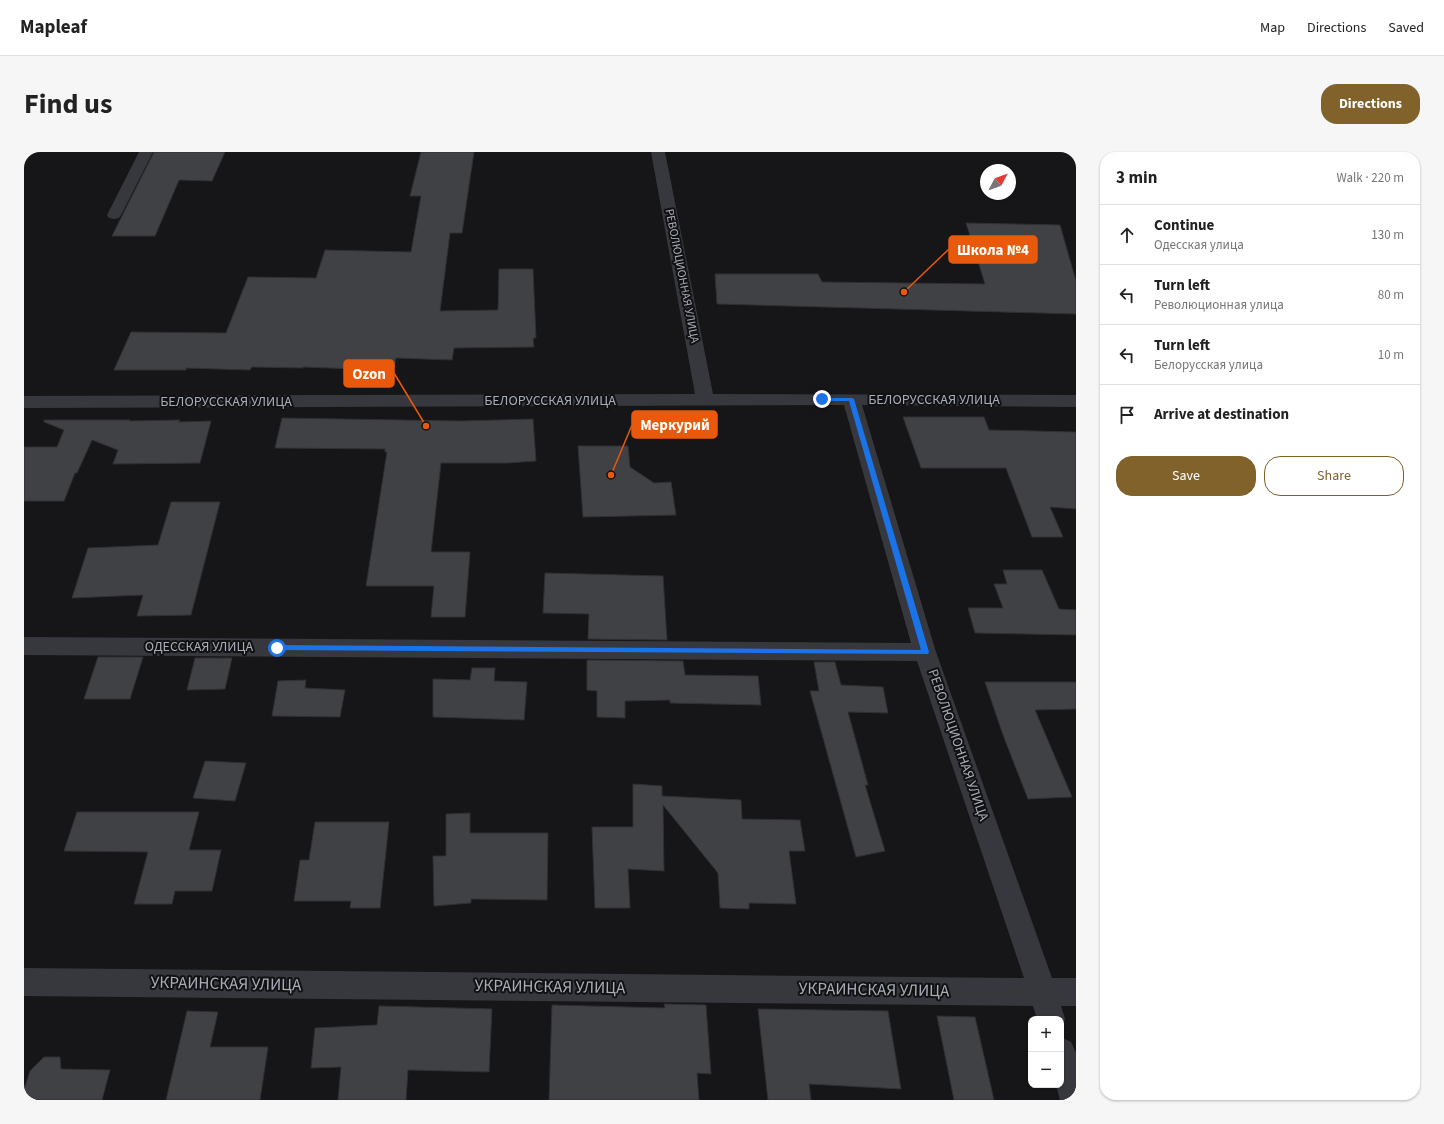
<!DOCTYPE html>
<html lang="en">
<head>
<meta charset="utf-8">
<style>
  body { margin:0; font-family:"Source Sans 3",sans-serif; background:#f6f6f6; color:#222 }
  .controls { position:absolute; right:12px; bottom:12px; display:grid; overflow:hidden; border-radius:8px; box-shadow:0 1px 3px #0004 }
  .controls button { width:36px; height:36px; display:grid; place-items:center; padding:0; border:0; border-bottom:1px solid #e0e0e0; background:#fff; color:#222; font:20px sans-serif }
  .compass { position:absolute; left:956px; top:12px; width:36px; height:36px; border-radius:50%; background:#fff; box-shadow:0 1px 3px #0004; rotate:49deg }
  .stop { position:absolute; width:12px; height:12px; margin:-9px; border:3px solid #1a73e8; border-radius:50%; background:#fff }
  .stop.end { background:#1a73e8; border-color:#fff; box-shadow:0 1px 4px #0008 }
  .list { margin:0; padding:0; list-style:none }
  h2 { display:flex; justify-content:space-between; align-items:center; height:52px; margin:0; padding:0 16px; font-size:17px }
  h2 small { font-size:13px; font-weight:400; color:#767676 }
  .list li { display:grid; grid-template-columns:26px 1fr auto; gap:12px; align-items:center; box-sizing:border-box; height:60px; padding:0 16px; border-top:1px solid #e0e0e0 }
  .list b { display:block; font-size:15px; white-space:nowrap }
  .list p { margin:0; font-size:13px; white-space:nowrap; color:#767676 }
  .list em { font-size:13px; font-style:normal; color:#767676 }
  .actions { display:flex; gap:8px; padding:12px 16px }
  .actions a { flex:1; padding:9px 0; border:1px solid #80622a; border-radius:16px; text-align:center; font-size:14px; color:#80622a }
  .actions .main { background:#80622a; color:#fff }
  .icon { flex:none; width:22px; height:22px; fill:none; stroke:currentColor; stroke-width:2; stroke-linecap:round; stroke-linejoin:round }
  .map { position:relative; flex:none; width:1052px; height:948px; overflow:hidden; border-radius:16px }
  header { display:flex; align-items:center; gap:24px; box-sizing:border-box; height:56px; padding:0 20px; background:#fff; border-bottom:1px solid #e0e0e0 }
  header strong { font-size:19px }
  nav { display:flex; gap:22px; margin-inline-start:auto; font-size:14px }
  .intro { display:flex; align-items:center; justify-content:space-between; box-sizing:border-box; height:96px; padding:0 24px }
  h1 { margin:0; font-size:28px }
  .button { padding:10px 18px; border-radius:16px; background:#80622a; color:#fff; font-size:14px; font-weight:700 }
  main { display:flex; gap:24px; padding:0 24px }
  aside { flex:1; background:#fff; border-radius:16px; box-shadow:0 1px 3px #0004 }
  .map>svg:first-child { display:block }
  .building { fill:#404145; stroke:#303034 }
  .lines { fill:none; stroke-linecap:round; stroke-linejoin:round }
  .street { fill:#37383d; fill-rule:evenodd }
  .route { fill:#1a73e8 }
  .labels { text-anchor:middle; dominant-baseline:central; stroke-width:4; stroke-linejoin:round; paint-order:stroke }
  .far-street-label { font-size:12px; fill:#a8adb8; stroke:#111113 }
  .street-label { font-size:14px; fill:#a8adb8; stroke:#111113 }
  .near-street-label { font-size:17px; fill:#a8adb8; stroke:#111113 }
  .leader { fill:none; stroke:#e8590c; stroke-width:1.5 }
  .callout-dot { fill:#e8590c; stroke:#111113; stroke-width:1.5 }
  .callout { fill:#e8590c; stroke:#e8590c; stroke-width:1.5 }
  .callout-label { font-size:15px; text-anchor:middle; font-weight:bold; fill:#fff }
</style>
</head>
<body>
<header>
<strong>Mapleaf</strong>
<nav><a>Map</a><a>Directions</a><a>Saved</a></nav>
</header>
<div class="intro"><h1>Find us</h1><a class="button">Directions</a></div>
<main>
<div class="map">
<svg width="1052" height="948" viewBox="0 0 1052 948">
  <rect width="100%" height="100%" fill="#161618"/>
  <!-- building -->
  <path class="building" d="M130,0H201L188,29L155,28L131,84H88Z
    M397,0H450L438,81H426L416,159L474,158L475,117H509L512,186H509L510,195L430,196L428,208L372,206L370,216L332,215V217L279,215V216L228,215L226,218L162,216V218H90L107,180L202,181L224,125L292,126L301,98L387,100L397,44H386Z
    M942,71L1036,73L1052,129V162L693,152L691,122H794L798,130L961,132Z
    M879,265H960L965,278L1052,280V357L1026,355L1039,385H1008L982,316H897Z
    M258,266L436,269L509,267L512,309L483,311H417L407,400H446L441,465H407L410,434H342L363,300H361V297L251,296Z
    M20,268H106V269L156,268L155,270L187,269L176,311L89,312L94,298L68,288L53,321H51L40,349H0V295H33L40,278L20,270Z
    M554,294H604L606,315L630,331L647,330L652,363L559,365Z
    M147,350H196L167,463L113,464L119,443L48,446L64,396L134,393Z
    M979,418H1018L1035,457L1052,458V483L951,481L944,456H979L970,432H983Z
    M521,421L639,424L643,488L564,487L565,462L519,461Z
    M74,505H119L106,547H60Z
    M171,506H208L201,537L163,538Z
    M563,508L659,509L661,523L734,524L737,553L646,551V548L601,549V566L573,565V539L563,538Z
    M790,510H811L817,533L859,535L864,561L824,560L844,633H841L861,699L832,705L786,539H795Z
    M448,516H471L470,529L503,530L500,568L409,565V527L446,528Z
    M282,528L281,536L321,538L316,565L248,564L254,529Z
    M961,530H1052V557L1011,558L1048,645L1004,647L979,583Z
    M181,609L222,611L211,649L169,646Z
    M609,632L638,634V644L717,648L718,667L776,668L781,699H765L772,752L725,751V757L696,756L694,721L639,653L640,719L604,717L606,756H571L568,675H609Z
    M53,660H175L165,698H197L188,739H151L148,752H110L124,700L40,699Z
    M446,661V681H524L523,748L447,747V751L410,754L409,704H422V662Z
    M291,670H365L356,756H326L327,749H270L276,708H285Z
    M640,852L682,853L687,922L673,921L675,948H525L528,853L641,856Z
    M355,854L468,857L465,920L384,918L382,948H314L317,915L287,916L291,876L353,873Z
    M734,857L864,859L877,937L785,932L787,948H744Z
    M163,859L194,860L186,895H244L236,948H142Z
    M913,864L951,865L970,948H930Z
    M20,905H36L37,917L86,918L78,948H0V938L6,919Z"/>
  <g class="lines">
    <!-- street -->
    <path class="street" d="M115,0H129L97,63L95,66L90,67L85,66L83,63Z
      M627,0H641L689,242L1052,243V255L838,253L912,500L1028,826H1052V854H1037L1041,867L1037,877V867H1013L1009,854L0,844V816L1000,826L893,509L0,503V485L887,491L820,253L0,256V244L671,242Z
      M1037,885L1047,890L1052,901V948H1036L1032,933H1037Z"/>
  </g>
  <!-- route -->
  <path class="route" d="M796,246H828L830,247L905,500L904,502L253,498L250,496L253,493L897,498L825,249H796Z"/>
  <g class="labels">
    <!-- far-street labels -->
    <g class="far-street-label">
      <text transform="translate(658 124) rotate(79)">РЕВОЛЮЦИОННАЯ УЛИЦА</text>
    </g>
    <!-- street labels -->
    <g class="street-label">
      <text x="910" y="248">БЕЛОРУССКАЯ УЛИЦА</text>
      <text x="526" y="249">БЕЛОРУССКАЯ УЛИЦА</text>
      <text x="202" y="250">БЕЛОРУССКАЯ УЛИЦА</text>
      <text x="175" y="495">ОДЕССКАЯ УЛИЦА</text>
      <text transform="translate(934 593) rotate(71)">РЕВОЛЮЦИОННАЯ УЛИЦА</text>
    </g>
    <!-- near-street labels -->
    <g class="near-street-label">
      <text transform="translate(202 832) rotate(1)">УКРАИНСКАЯ УЛИЦА</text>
      <text transform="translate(526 835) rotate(1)">УКРАИНСКАЯ УЛИЦА</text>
      <text transform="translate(850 838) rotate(1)">УКРАИНСКАЯ УЛИЦА</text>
    </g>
  </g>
  <!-- callouts -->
  <path class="leader" d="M880 140L925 97M402 274L370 221M587 323L608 273"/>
  <g class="callout-dot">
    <circle cx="880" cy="140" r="4"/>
    <circle cx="402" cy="274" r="4"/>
    <circle cx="587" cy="323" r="4"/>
  </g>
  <g class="callout">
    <rect x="925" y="84" width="88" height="27" rx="4"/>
    <rect x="320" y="208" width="50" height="27" rx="4"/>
    <rect x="608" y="259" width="85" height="27" rx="4"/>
  </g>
  <g class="callout-label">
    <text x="969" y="103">Школа №4</text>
    <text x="345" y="227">Ozon</text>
    <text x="651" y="278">Меркурий</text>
  </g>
</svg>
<div class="controls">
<button>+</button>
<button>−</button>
</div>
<svg class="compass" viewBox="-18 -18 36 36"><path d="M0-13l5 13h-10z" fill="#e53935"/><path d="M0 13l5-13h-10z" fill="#767676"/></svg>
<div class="stop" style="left:253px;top:496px"></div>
<div class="stop end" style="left:798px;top:247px"></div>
</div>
<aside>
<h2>3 min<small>Walk · 220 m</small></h2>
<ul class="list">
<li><svg class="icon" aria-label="ahead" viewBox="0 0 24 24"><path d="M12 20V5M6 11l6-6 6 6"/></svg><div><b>Continue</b><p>Одесская улица</p></div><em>130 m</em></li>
<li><svg class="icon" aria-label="left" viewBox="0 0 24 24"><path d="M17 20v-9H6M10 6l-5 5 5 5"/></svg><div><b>Turn left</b><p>Революционная улица</p></div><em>80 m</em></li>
<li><svg class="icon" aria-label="left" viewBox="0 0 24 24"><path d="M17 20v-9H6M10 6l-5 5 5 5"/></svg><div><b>Turn left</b><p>Белорусская улица</p></div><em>10 m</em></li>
<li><svg class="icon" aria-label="arrive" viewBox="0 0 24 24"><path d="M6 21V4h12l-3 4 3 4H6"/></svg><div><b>Arrive at destination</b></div></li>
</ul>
<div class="actions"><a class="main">Save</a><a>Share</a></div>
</aside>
</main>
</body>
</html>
